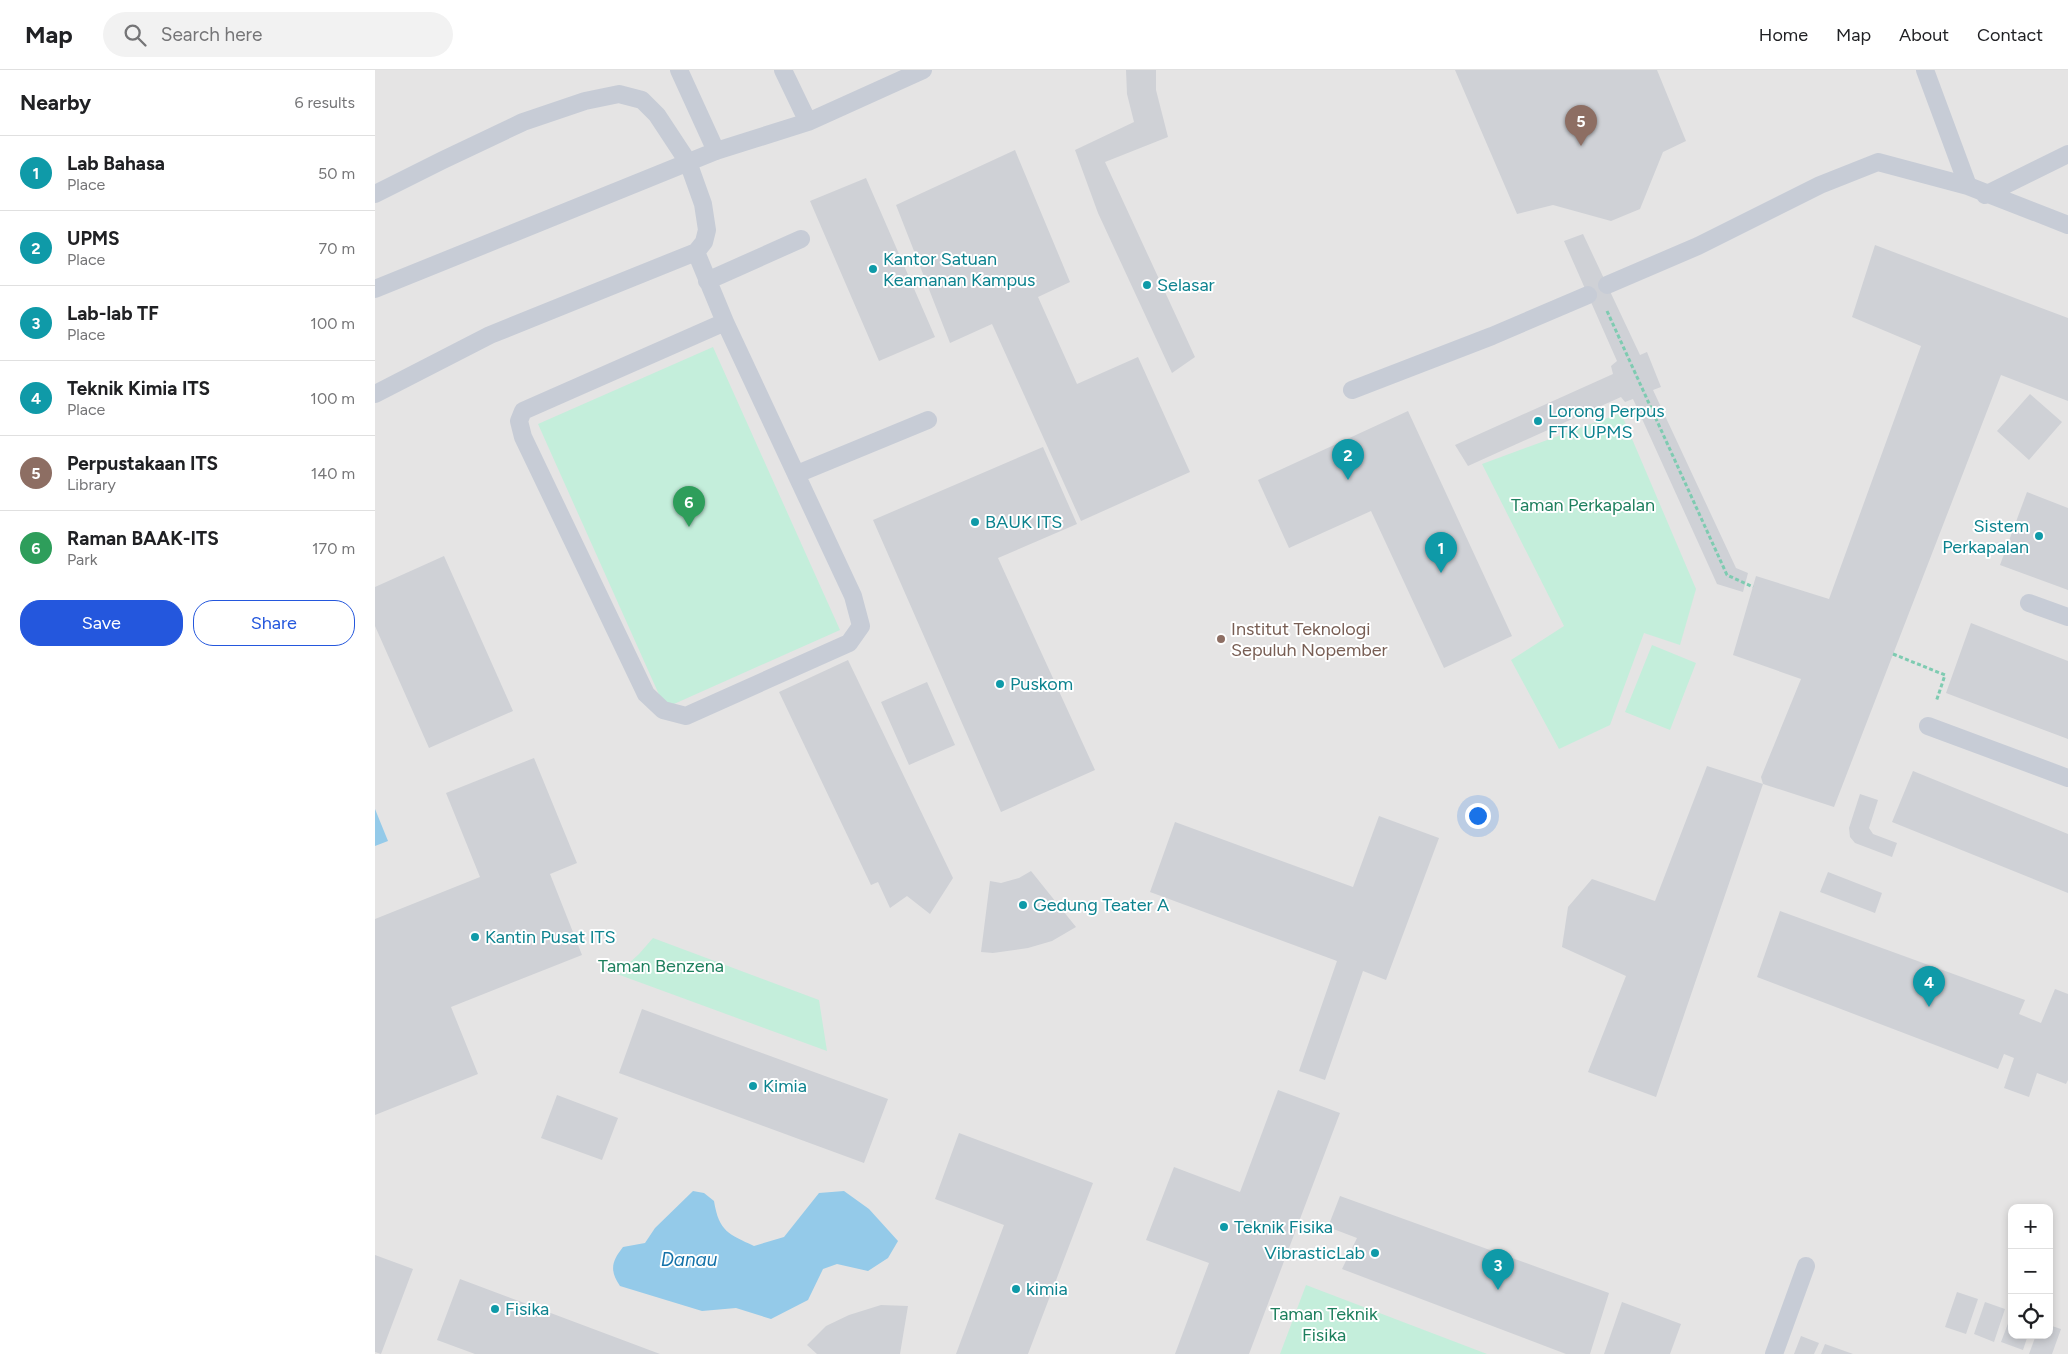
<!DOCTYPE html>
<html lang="en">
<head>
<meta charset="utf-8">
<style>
  body { margin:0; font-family:Figtree,sans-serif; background:#f2f2f2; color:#202124 }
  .controls { position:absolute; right:15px; bottom:15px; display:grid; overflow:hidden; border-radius:10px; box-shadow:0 2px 8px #0003 }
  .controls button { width:45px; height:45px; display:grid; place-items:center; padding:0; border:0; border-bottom:1px solid #e0e0e0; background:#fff; color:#202124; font:25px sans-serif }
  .you { position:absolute; left:1102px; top:745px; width:18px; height:18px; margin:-12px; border:4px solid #fff; border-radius:50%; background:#1a73e8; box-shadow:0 0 0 8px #1a73e833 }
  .badge { display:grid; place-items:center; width:32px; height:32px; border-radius:50%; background:#2457dd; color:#fff; font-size:16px; font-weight:700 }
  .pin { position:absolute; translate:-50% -41px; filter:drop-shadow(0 1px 2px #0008) }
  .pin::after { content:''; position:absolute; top:26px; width:18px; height:15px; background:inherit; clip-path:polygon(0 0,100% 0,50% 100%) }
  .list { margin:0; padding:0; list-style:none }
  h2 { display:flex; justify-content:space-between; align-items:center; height:65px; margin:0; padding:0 20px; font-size:21px }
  h2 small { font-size:16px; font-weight:400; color:#757577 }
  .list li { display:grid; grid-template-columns:32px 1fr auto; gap:15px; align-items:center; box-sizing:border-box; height:75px; padding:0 20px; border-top:1px solid #e0e0e0 }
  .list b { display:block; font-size:19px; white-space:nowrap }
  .list p { margin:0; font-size:16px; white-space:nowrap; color:#757577 }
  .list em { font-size:16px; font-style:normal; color:#757577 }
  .actions { display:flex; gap:10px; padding:15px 20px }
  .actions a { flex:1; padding:11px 0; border:1px solid #2457dd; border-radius:20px; text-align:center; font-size:18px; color:#2457dd }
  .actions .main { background:#2457dd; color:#fff }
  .icon { flex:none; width:28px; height:28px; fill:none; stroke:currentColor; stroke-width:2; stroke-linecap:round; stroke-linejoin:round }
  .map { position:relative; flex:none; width:1693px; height:1284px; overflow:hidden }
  header { display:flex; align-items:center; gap:30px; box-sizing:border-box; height:70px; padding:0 25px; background:#fff; border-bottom:1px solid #e0e0e0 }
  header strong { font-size:24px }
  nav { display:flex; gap:28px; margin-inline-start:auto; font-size:18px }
  .search { width:350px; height:45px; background:#f2f2f2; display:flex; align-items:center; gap:12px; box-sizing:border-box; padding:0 18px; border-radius:28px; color:#757577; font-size:19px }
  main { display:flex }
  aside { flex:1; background:#fff }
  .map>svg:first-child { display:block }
  .education { fill:#e5e4e4; fill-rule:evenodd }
  .green { fill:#c4eedb }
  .water { fill:#94cae9 }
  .building { fill:#cfd1d6 }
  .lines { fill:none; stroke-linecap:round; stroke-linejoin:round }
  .path { stroke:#7ecbb1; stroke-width:3; stroke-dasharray:4 2.5; stroke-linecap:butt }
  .lane { stroke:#c7ccd6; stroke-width:18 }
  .culture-dot { fill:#0f9aa8; stroke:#fff; stroke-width:2 }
  .education-dot { fill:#8d6e63; stroke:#fff; stroke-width:2 }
  .labels { text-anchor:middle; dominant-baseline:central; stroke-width:4; stroke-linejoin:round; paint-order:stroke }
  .culture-label { font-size:18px; fill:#0d838f; stroke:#fff; text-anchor:start }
  .park-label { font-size:18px; fill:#1d7f5d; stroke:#fff }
  .education-label { font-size:18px; fill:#785e54; stroke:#fff; text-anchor:start }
  .water-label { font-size:19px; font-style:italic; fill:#1472a9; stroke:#fff }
</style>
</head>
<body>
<header>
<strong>Map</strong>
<div class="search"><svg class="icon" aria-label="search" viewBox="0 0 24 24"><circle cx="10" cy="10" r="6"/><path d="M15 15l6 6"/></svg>Search here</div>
<nav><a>Home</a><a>Map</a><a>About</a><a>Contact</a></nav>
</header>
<main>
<aside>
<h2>Nearby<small>6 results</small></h2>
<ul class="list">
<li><span class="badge" style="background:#0f9aa8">1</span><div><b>Lab Bahasa</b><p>Place</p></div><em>50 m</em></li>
<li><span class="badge" style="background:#0f9aa8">2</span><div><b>UPMS</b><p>Place</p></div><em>70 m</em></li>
<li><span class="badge" style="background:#0f9aa8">3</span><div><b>Lab-lab TF</b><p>Place</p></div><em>100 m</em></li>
<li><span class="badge" style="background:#0f9aa8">4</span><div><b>Teknik Kimia ITS</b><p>Place</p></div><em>100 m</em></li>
<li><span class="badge" style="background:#8d6e63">5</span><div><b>Perpustakaan ITS</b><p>Library</p></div><em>140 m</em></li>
<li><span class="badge" style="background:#2e9e5b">6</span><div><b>Raman BAAK-ITS</b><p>Park</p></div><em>170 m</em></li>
</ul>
<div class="actions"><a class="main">Save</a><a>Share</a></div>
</aside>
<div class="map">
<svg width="1693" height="1284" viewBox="0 0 1693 1284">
  <rect width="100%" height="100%" fill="#f4f3f2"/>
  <!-- education -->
  <path class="education" d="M0,0H1693V1284H0ZM1637,1138H1674V1265H1637Z"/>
  <!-- green -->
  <path class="green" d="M338,277L465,560L290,638L163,354Z
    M1246,343L1321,519L1305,575L1269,563L1235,655L1184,679L1136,590L1189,556L1107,394Z
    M1277,575L1321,593L1295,660L1250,642Z
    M278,868L444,930L452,981L242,904L264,884Z
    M931,1215L1112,1284H905Z"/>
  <!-- water -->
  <path class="water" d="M0,739L13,771L0,776Z
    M318,1121L329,1123L339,1131C344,1162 354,1164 379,1176L409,1167L444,1123L469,1121L494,1139L523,1171L513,1188L493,1201L462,1194L448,1199L433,1230L396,1249L361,1238L327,1241L245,1216C234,1200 237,1191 248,1177L270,1173L280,1158Z"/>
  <!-- building -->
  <path class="building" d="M751,0H781V20L793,67L730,92L820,287L797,303L723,143L700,80L759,52L752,24Z
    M1080,0H1282L1311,71L1288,82L1265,139L1236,151L1178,135L1142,144Z
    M640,80L695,212L663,227L702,314L763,287L815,402L706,451L617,254L575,273L521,135Z
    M491,108L560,267L504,291L435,131Z
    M1208,164L1265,285L1272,282L1286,317L1278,320L1361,498L1373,503L1368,522L1342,514L1258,329L1250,332L1246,327L1093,396L1080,375L1238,304L1236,296L1242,291L1189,171Z
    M1500,175L1693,248V331L1626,305L1459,737L1388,714L1386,707L1426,609L1358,585L1381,506L1454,529L1546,276L1477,247Z
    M1655,324L1687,352L1654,390L1622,361Z
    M1033,341L1137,566L1069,598L996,441L914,478L883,410Z
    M668,377L702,454L623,488L720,700L626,742L498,450Z
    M1652,422L1693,438V520L1625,495Z
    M69,486L138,641L54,678L0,556V517Z
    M1596,553L1693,591V669L1571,623Z
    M473,590L578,808L555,844L532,826L515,838L503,812L496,815L404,622Z
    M552,612L580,675L534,695L506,632Z
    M159,688L202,793L175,804L207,885L76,937L103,1004L0,1045V849L105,807L71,723Z
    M1332,696L1388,714L1281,1027L1213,1002L1251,906L1187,877L1193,837L1217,809L1280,831Z
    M1538,701L1693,764V823L1517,752Z
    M1485,724L1503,730L1494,758L1498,764L1522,773L1517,787L1480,773L1475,767L1474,758Z
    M1004,746L1064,768L1011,910L988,901L950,1010L924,1001L962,891L775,822L800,752L978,817Z
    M656,801L701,857L677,871L653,878L618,883L606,882L615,811L626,813L644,808Z
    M1453,802L1507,823L1500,843L1445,822Z
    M1405,841L1650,930L1644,944L1666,953L1680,919L1693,924V1010L1691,1014L1662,1003L1654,1027L1629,1018L1639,988L1629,984L1623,999L1382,907Z
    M267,939L513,1029L489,1093L244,1003Z
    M903,1020L965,1043L874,1284H800L834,1193L771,1170L799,1097L865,1122Z
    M182,1025L243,1048L227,1090L166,1068Z
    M584,1063L718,1113L653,1284H581L629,1155L560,1129Z
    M965,1126L1234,1223L1215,1284H1191L967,1199L982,1168L953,1157Z
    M0,1185L38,1199L6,1284L0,1282Z
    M85,1209L285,1284H100L62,1270Z
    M1582,1222L1603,1229L1591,1264L1570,1257Z
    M1247,1232L1306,1254L1295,1284H1229Z
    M1610,1232L1630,1239L1619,1272L1599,1264Z
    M506,1235L533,1236L525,1284H442L432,1275L451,1256L474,1245Z
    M1637,1243V1265H1653L1648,1280L1626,1272Z
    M1674,1255L1686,1259L1677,1284H1654L1661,1265H1674Z
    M1426,1266L1444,1273L1439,1284H1419Z
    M1450,1274L1478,1284H1446Z"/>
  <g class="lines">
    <!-- path -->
    <path class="path" d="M1232,241L1352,505L1378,517
      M1518,584L1570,605L1561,632"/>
    <!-- lane -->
    <path class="lane" d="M304,0L341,81
      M408,0L433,52L548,0
      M1550,0L1593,116
      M0,124L68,90L148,52L210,31L244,24L267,30L282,45L313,92L328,134L332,160L329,172L321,182L115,265L0,324
      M1610,125L1693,84
      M321,182L350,252L478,526L486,556L474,573L311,646L288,640L271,624L148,367L144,351L148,341L350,252
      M332,211L426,169
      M1232,215L1323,176L1445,115L1503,92L1593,116L1693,155
      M0,219L341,81L433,52
      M977,320L1117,266L1213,225
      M422,404L553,350
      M1654,533L1693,547
      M1553,656L1693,708
      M1399,1284L1431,1196"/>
  </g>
  <!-- markers -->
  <g class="culture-dot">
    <circle cx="498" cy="199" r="5"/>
    <circle cx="772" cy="215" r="5"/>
    <circle cx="1163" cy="351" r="5"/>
    <circle cx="600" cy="452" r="5"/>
    <circle cx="1664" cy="466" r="5"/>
    <circle cx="625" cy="614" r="5"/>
    <circle cx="648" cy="835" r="5"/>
    <circle cx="100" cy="867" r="5"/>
    <circle cx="378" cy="1016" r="5"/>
    <circle cx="849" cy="1157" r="5"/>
    <circle cx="1000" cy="1183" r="5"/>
    <circle cx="641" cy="1219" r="5"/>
    <circle cx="120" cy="1239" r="5"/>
  </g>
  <circle class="education-dot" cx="846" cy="569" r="5"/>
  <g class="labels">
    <!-- culture labels -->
    <g class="culture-label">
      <text x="508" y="189">Kantor Satuan<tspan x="508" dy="21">Keamanan Kampus</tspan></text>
      <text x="782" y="215">Selasar</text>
      <text x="1173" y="341">Lorong Perpus<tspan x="1173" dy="21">FTK UPMS</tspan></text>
      <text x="610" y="452">BAUK ITS</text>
      <text x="1654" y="456" text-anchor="end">Sistem<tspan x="1654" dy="21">Perkapalan</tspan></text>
      <text x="635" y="614">Puskom</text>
      <text x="658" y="835">Gedung Teater A</text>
      <text x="110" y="867">Kantin Pusat ITS</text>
      <text x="388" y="1016">Kimia</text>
      <text x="859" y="1157">Teknik Fisika</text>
      <text x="990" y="1183" text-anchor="end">VibrasticLab</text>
      <text x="651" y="1219">kimia</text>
      <text x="130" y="1239">Fisika</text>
    </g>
    <!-- park labels -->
    <g class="park-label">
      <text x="1208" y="435">Taman Perkapalan</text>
      <text x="286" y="896">Taman Benzena</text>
      <text x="949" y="1244">Taman Teknik<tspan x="949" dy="21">Fisika</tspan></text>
    </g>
    <!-- education labels -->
    <g class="education-label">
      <text x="856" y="559">Institut Teknologi<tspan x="856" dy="21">Sepuluh Nopember</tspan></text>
    </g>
    <!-- water labels -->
    <g class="water-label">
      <text x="314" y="1189">Danau</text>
    </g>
  </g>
</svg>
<div class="controls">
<button>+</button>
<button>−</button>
<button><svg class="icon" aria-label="locate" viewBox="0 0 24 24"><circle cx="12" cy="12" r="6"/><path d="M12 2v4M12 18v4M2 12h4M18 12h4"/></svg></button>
</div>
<div class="you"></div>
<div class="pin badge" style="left:1066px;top:503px;background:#0f9aa8">1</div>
<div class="pin badge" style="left:973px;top:410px;background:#0f9aa8">2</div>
<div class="pin badge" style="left:1123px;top:1220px;background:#0f9aa8">3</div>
<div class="pin badge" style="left:1554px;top:937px;background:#0f9aa8">4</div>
<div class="pin badge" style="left:1206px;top:76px;background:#8d6e63">5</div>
<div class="pin badge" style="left:314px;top:457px;background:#2e9e5b">6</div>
</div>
</main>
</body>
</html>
